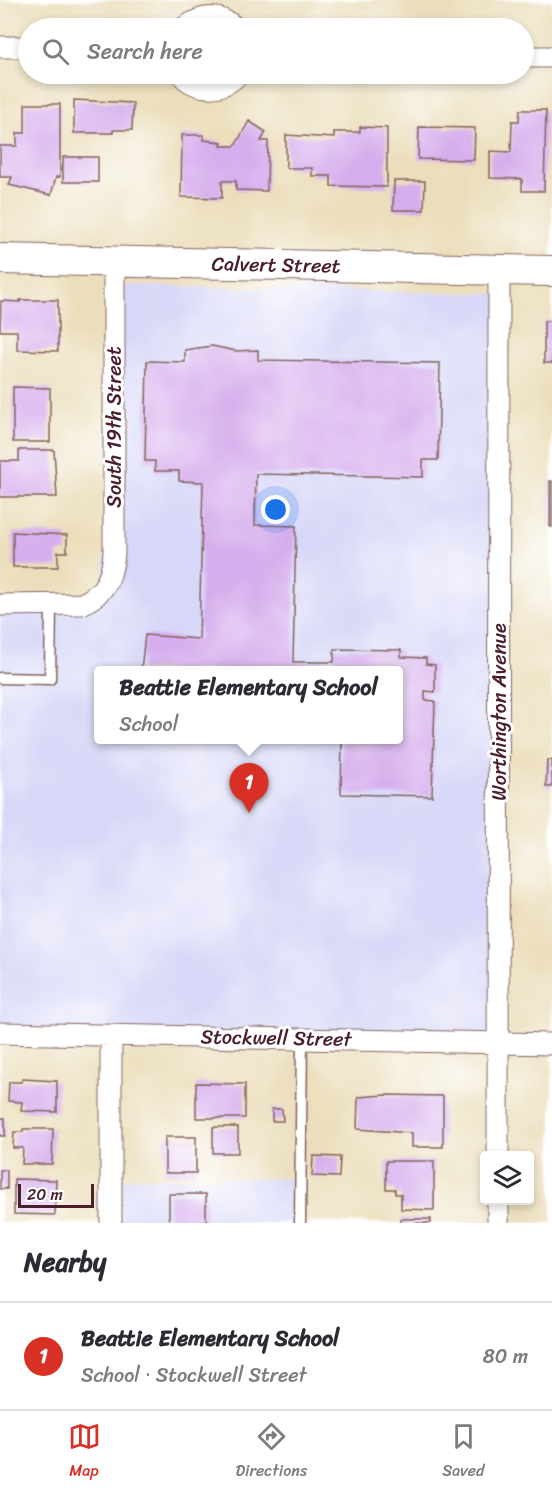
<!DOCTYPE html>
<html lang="en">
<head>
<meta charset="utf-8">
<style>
  body { margin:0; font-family:Sriracha,sans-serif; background:#f7f7f7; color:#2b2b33 }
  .controls { position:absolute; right:18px; bottom:18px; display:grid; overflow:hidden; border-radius:6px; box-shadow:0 3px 9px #0003 }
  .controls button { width:54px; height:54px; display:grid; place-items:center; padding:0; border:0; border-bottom:2px solid #e1e1e2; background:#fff; color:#2b2b33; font:30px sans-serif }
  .scale { position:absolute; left:18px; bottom:15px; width:76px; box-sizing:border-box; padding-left:6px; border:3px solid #4a1f2b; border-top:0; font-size:16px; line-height:21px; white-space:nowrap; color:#4a1f2b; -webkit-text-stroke:4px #fff; paint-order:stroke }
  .you { position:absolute; left:276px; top:510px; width:21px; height:21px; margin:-15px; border:4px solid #fff; border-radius:50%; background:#1a73e8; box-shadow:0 0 0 9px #1a73e833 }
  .badge { display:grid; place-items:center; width:39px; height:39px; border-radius:50%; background:#d93025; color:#fff; font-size:20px; font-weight:700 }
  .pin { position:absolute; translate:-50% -50px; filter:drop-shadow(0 2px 3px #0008) }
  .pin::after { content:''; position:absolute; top:32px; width:21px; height:18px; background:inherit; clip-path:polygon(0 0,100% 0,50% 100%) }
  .popup { position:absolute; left:94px; top:666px; width:309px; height:78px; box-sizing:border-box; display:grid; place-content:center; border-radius:6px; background:#fff; filter:drop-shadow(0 2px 4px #0005); font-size:20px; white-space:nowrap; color:#7c7c81 }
  .popup b { font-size:22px; color:#2b2b33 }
  .popup::after { content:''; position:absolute; left:50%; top:100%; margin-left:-12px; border:12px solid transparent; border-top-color:#fff }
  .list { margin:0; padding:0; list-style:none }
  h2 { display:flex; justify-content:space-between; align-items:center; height:78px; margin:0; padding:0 24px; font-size:26px }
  h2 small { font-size:20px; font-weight:400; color:#7c7c81 }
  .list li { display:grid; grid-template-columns:39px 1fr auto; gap:18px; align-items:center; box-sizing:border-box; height:108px; padding:0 24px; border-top:2px solid #e1e1e2 }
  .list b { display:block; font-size:22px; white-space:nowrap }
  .list p { margin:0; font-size:20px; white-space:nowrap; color:#7c7c81 }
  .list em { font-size:20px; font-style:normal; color:#7c7c81 }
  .icon { flex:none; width:33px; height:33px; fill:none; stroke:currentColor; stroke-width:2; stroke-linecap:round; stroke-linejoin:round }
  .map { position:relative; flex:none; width:552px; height:1223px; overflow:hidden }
  .search { position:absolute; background:#fff; box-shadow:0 3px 9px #0003; left:18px; right:18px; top:18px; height:66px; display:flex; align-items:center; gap:15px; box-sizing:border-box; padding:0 21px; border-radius:33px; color:#7c7c81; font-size:22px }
  .sheet { height:186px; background:#fff }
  nav { display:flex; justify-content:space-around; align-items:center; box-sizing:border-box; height:84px; border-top:2px solid #e1e1e2; background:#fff; font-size:16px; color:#7c7c81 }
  nav a { display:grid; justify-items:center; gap:3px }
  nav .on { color:#d93025 }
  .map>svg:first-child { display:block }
  .built { fill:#d7d7f8; fill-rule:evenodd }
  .building { fill:#d6aeed }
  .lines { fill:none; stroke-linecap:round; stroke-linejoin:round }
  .lane-casing { stroke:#82625d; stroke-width:13 }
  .street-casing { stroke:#82625d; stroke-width:23 }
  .secondary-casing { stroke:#82625d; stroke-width:32 }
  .lane { stroke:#fff; stroke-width:10 }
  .street { stroke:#fff; stroke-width:21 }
  .secondary { stroke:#fff; stroke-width:30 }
  .labels { text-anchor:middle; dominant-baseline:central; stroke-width:6; stroke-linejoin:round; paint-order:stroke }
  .street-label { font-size:20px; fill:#4a1f2b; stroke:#fff }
</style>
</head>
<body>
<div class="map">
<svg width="552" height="1223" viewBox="0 0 552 1223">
  <rect width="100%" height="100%" fill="#fff"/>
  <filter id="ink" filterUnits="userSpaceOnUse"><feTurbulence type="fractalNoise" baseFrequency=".0167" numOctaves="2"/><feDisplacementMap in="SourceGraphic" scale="12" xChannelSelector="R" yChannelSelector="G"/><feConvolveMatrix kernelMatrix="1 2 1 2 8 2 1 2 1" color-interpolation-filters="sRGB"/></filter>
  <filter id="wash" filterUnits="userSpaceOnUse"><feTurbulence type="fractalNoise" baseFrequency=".008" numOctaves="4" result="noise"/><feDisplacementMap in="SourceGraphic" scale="24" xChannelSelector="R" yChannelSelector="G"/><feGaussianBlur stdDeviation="1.35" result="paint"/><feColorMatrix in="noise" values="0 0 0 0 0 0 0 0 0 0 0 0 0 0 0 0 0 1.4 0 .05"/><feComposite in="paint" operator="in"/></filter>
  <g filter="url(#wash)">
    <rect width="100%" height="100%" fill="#ebdebb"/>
    <!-- built -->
    <path class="built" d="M114,285L499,294V1042L0,1033V605L70,606L103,590ZM99,670H399V740H99Z
      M111,1178L301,1179L300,1223H111Z"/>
    <g id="blocks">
      <!-- building -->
      <path class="building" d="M74,100L133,103L132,130H113V133H74Z
        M25,104H60V177H56L51,195L9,185L12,177H0V146H17V133H25Z
        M520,110H546L544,191H522V179L490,178V151L511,152L512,121H519Z
        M249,121L266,132L261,141H268L267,191L236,190V181H222V198L181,197L182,135H204V140L222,142L221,146H235Z
        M360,127L387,128V187L331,186V176H312V168H286V135L334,138V132H360Z
        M419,127L475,128L474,160L418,159Z
        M63,157H98V182H63Z
        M394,181H425L424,210H393Z
        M20,300H58V351L17,350V331H0L1,301L20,302Z
        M544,321H552V363H544Z
        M212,346L236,351L258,350V360L440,363L438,460H423V477L256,474L255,525L296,526L293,662H334V649L401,650V657L426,658V664L435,665V692L425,691V700L435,701L432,796L341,794L342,740H399V670H141L145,635L199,639L203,482L179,481V471H155V461H145L147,361L185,362V350Z
        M13,387L50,388V442H13Z
        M19,450H54L57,497H0V461H19Z
        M550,481H552V527H550Z
        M13,532L67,535V552H58V567H13Z
        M547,760H552V787H546Z
        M22,1079L57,1081V1112L21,1111L22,1102L8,1101L9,1082H22Z
        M196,1083L245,1084V1118H196Z
        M385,1095L443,1096V1147H412V1133L357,1129L358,1097Z
        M272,1109H282L283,1121H272Z
        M0,1118H5V1136H0Z
        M213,1127H238V1153H213Z
        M23,1129H53L52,1164H22L23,1148H13L14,1132H23Z
        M165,1137H196V1173H165Z
        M313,1156L340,1157L339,1177L312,1176Z
        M386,1161H434V1210L401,1209V1194H395V1189H386Z
        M0,1170H7V1189H0Z
        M14,1179L56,1180L55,1215L14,1214Z
        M169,1194H206V1223H169Z
        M401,1219H431V1223H401Z"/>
    </g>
  </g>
  <g filter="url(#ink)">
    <use href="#blocks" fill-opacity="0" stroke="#82625d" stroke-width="1.5"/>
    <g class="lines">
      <!-- lane casing -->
      <g class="lane-casing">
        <path id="lane" d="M0,678L50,679L51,606
          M300,1223L302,1038"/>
      </g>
      <!-- street casing -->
      <g class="street-casing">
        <path id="street" d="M184,28C201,15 219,13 236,28
          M0,47H28
          M524,57H552
          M181,74C196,91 223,92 238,74
          M0,605L82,604C105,593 112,578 114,553V261
          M0,1033L552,1044
          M498,1156L499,269
          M111,1223V1035
          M498,1223V1200"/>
      </g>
      <!-- secondary casing -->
      <g class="secondary-casing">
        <path id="secondary" d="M0,259L552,271"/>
      </g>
      <!-- lane -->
      <use href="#lane" class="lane"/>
      <!-- street -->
      <use href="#street" class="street"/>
      <!-- secondary -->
      <use href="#secondary" class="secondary"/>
    </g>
  </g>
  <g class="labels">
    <!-- street labels -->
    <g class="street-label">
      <text transform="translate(276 265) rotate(1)">Calvert Street</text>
      <text transform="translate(114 427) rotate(-90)">South 19th Street</text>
      <text transform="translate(499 712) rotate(-90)">Worthington Avenue</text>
      <text transform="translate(276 1038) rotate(1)">Stockwell Street</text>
    </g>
  </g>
</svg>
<div class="controls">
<button><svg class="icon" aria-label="layers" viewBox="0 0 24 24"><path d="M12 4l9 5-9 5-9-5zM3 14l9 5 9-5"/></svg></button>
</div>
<div class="scale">20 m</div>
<div class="you"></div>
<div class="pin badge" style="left:249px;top:813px">1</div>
<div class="popup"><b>Beattie Elementary School</b>School</div>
<div class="search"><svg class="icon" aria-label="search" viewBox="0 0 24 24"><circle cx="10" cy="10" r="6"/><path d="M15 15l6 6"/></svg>Search here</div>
</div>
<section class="sheet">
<h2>Nearby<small></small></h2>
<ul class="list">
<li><span class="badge">1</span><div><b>Beattie Elementary School</b><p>School · Stockwell Street</p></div><em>80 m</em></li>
</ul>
</section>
<nav>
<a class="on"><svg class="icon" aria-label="map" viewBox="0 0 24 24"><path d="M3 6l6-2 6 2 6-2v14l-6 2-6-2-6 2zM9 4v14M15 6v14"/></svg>Map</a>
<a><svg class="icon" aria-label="directions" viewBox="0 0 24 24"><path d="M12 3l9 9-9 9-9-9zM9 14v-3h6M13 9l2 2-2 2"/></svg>Directions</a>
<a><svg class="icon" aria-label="saved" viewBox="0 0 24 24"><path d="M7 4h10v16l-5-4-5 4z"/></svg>Saved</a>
</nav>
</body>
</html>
